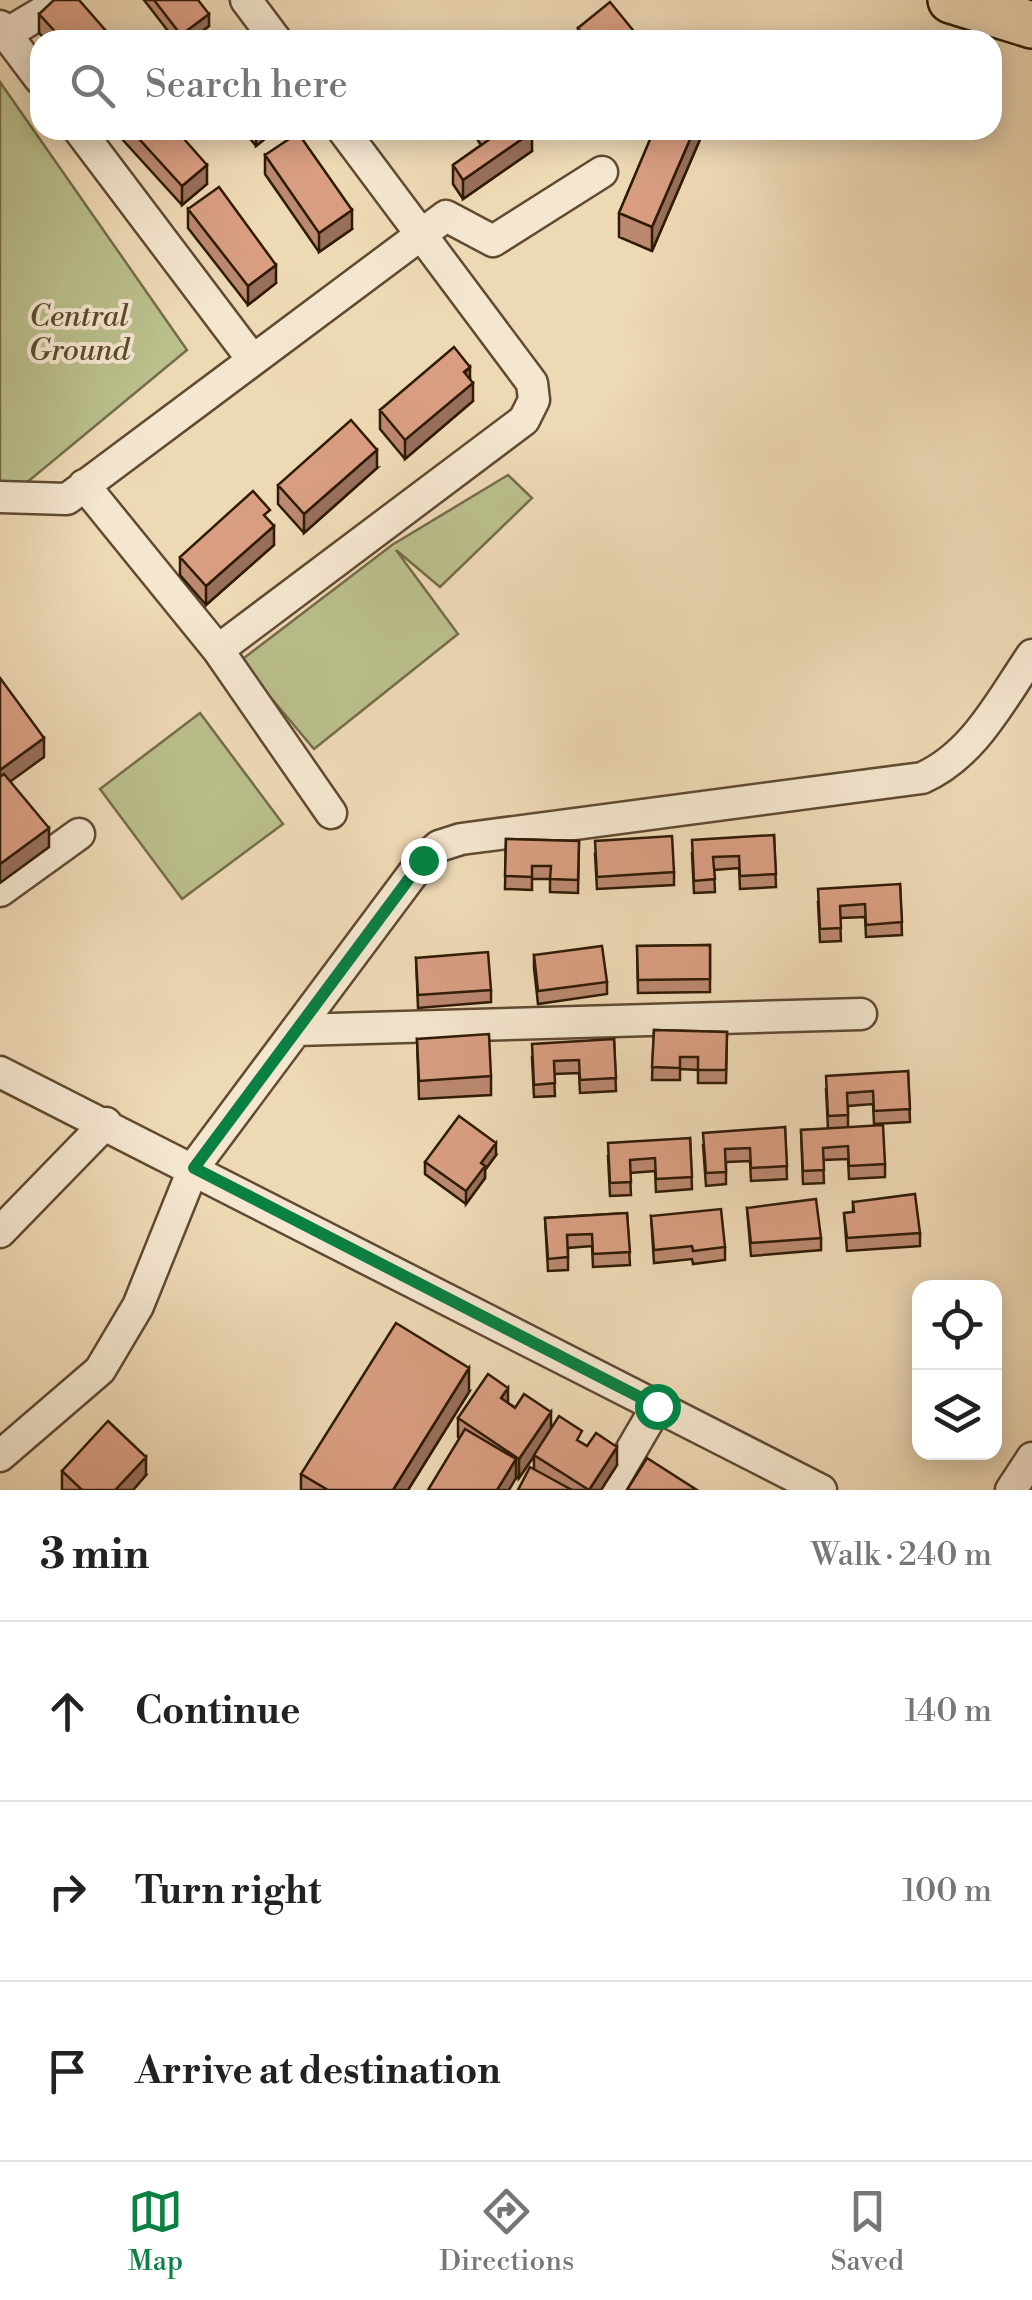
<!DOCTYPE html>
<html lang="en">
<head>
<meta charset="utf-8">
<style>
  body { margin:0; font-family:"Libre Bodoni",serif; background:#f6f6f6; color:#222 }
  .controls { position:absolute; right:30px; bottom:30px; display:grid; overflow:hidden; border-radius:20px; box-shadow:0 5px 25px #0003 }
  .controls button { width:90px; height:90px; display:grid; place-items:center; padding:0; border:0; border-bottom:2px solid #e0e0e0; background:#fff; color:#222; font:50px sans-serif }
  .stop { position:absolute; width:30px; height:30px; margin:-22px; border:8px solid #0b8043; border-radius:50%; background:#fff }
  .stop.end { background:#0b8043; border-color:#fff; box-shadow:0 2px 10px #0008 }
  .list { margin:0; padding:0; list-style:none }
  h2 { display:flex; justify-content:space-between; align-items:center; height:130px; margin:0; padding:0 40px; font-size:42px }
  h2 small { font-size:32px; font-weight:400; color:#767676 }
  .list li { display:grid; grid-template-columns:65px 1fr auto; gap:30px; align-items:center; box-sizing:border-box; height:180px; padding:0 40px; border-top:2px solid #e0e0e0 }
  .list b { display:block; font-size:38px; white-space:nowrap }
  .list em { font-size:32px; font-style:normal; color:#767676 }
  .icon { flex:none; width:55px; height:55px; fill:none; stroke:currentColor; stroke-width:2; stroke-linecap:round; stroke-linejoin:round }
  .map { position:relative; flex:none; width:1032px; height:1490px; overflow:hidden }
  .search { position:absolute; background:#fff; box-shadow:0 5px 25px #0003; left:30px; right:30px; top:30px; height:110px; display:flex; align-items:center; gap:25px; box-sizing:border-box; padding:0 35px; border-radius:30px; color:#767676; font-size:38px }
  .sheet { height:670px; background:#fff }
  nav { display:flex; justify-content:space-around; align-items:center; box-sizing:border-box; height:140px; border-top:2px solid #e0e0e0; background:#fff; font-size:28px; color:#767676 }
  nav a { display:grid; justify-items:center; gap:5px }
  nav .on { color:#0b8043 }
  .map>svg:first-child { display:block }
  .green { fill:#babf8c; stroke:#756d49; stroke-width:2.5 }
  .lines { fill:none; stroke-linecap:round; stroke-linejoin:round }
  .minor-casing { stroke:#604a32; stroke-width:35 }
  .highway-casing { stroke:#301b06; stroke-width:50 }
  .minor { stroke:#f4e6cf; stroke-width:30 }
  .highway { stroke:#eed9b5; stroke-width:45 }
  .wall { fill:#bb8870; stroke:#301b06; stroke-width:2.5 }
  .shaded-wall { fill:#986f5b; stroke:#301b06; stroke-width:2.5 }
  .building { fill:#d99e82; stroke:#301b06; stroke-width:2.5 }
  .route { stroke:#0b8043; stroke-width:12 }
  .labels { text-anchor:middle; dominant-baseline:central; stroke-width:8; stroke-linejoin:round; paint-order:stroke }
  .park-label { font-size:30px; font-style:italic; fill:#594c2e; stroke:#f4e6cf }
</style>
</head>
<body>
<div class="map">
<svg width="1032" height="1490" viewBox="0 0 1032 1490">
  <rect width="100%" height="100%" fill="#eed9b5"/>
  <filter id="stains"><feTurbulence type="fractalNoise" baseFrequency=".002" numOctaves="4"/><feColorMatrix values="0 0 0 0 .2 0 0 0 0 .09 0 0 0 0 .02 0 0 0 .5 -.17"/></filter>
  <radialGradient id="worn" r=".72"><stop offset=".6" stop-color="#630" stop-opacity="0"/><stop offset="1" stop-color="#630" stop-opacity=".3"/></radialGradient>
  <!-- green -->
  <path class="green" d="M0,82L187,350L25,484L0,482Z
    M508,475L532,498L440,587L396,550L458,634L314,749L240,661L392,545Z
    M200,713L283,824L182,899L100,789Z"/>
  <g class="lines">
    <!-- minor casing -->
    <g class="minor-casing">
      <path id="minor" d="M246,0L276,40
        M0,26L40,79
        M6,34L63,0
        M79,130L252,359
        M84,485L218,650L524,420L534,400L532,383L343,130
        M0,497L67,499L446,216L493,241L602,172
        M218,650L331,813
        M0,891L79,834
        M296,1030L861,1014
        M0,1072L821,1490
        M0,1232L106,1123
        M0,1456L100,1370L138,1306L194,1167L423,860L439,846L461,839L922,778C974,755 1001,700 1032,655
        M608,1490L657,1406
        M1011,1490L1032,1458"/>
    </g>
    <!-- highway casing -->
    <g class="highway-casing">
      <path id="highway" d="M951,0L1032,25"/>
    </g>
    <!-- minor -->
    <use href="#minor" class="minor"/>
    <!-- highway -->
    <use href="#highway" class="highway"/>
  </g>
  <!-- wall -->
  <path class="wall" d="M144,0H198L209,26L191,40H175Z
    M39,14L114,40H46L39,33Z
    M578,28L641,40H578Z
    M122,130H176L207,184L182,205L122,139Z
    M243,130H276L256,146Z
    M471,130H530L532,151L463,199L453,184V165L481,145Z
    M641,130H704L652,251L619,237V213L650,140Z
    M265,155L352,229L319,252L265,174Z
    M188,209L276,283L248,305L188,228Z
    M470,379L473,401L405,459L380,429V410Z
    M377,468L304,533L278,504V485Z
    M270,522L274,545L206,605L180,575V557Z
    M774,835L776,887L740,889L739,868L714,870L715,892L694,893L692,853Z
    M506,839L579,841L578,893L550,892V879H532V890L505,889Z
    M595,854L674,872V885L597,889Z
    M900,884L902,935L866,937L865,917L840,918L841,941L820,942L818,902Z
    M710,945V992L638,993L637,946Z
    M534,955L607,982V994L538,1004L534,968Z
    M416,958L491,990V1002L418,1008Z
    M654,1030L727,1032L726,1083H698V1070L680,1069V1080H652Z
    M417,1039L491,1076V1095L419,1099Z
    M614,1039L616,1091L580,1093L579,1073L554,1074L555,1096L534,1097L532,1057Z
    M908,1071L910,1122L874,1124L873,1104L848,1106V1128L885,1164V1177L849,1179L848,1159L823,1160L824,1183L803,1184L801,1130L828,1129L826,1089Z
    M785,1127L787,1179L751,1181L750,1161L726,1162V1184L706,1186L703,1145Z
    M690,1138L692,1189L656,1192L655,1171L630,1173L631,1195L610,1196L608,1156Z
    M496,1155L485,1170V1178L466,1204L425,1174V1162Z
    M853,1202L920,1233V1246L847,1251L844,1213L853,1212Z
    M747,1208L821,1238V1250L751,1256Z
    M627,1213L630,1265L593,1267L592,1246L568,1248V1270L548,1271L545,1218Z
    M651,1216L725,1247V1260L693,1264L692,1259L654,1263Z
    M469,1392L408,1490H301V1474Z
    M508,1403L551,1429L582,1443L617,1465L601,1490H518L534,1469V1456L519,1478L516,1476V1478L458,1437V1418Z
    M62,1471L146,1475L133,1490H62Z"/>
  <!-- shaded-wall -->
  <path class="shaded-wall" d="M209,14V26L191,40H181V35Z
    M260,130H276L256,146V133Z
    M455,130H467L455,138Z
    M694,130H704L652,251V227Z
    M532,132V151L463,199V180Z
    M207,165V184L182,205V186Z
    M352,210V229L319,252V233Z
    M276,265V283L248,305V286Z
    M470,367V385L473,383V401L405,459V440Z
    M377,450V468L304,533V514Z
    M274,526V545L206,605V586Z
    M44,738V757L0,789V770Z
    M49,828V847L0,883V864Z
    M496,1143V1155L485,1170V1178L466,1204V1191L481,1163Z
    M469,1368V1392L408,1490H393Z
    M508,1388V1407L501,1398Z
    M551,1412V1431L519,1478V1459Z
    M617,1447V1465L601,1490H589Z
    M146,1457V1475L133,1490H115Z
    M516,1459V1478L509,1490H497Z"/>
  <!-- building -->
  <path class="building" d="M54,0H79L114,40H63L39,14Z
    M154,0H198L209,14L181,35Z
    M610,2L641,40H588L578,28Z
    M131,130H176L207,165L182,186Z
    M484,130H530L532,132L463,180L453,165L490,139Z
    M654,130H694L652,227L619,213Z
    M298,133L352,210L319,233L265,155Z
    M219,187L276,265L248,286L188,209Z
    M454,347L470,367L464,372L473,383L405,440L380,410Z
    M351,420L377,450L304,514L278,485Z
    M253,491L270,510L264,515L274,526L206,586L180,557Z
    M0,678L44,738L0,770Z
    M4,774L49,828L0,864V777Z
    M774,835L776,874L740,876L739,856L713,857L715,879L694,881L692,840Z
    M672,836L674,872L597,877L595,841Z
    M506,839L579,841L578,880L550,879L551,866H532V877L505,876Z
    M900,884L902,922L866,925L865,904L840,906L841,928L820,929L818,889Z
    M710,945V979L638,980L637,946Z
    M602,946L607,982L538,991L534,955Z
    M488,952L491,990L418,995L416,958Z
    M654,1030L727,1032L726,1070H698V1057H680V1068L652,1067Z
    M489,1034L491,1076L419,1081L417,1039Z
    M614,1039L616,1078L580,1080L579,1060L554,1061L555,1083L534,1085L532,1044Z
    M908,1071L910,1109L874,1111L873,1091L847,1093L848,1115L828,1116L826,1076Z
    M459,1116L496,1143L481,1163L485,1166L466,1191L425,1162Z
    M883,1125L885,1164L849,1166L848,1146L823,1148L824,1170L803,1171L801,1130Z
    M785,1127L787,1166L751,1168L750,1148L725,1149L726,1172L706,1173L703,1133Z
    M690,1138L692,1177L656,1179L655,1158L630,1160L631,1182L610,1183L608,1143Z
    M915,1194L920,1233L847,1238L844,1213L854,1212L853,1202Z
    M816,1199L821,1238L751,1243L747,1208Z
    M721,1209L725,1247L693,1251L692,1246L654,1250L651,1216Z
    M627,1213L630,1252L593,1254L592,1234L567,1235L568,1257L548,1259L545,1218Z
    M396,1323L469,1368L393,1490H328L301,1474Z
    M488,1374L508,1388L501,1398L515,1408L524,1394L551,1412L519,1459L458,1418Z
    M559,1416L582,1431L577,1440L587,1446L596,1433L617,1447L589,1490L534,1455Z
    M108,1421L146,1457L115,1490H82L62,1471Z
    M465,1429L516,1459L497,1490H428Z
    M647,1458L697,1490H627Z
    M530,1467L572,1490H518Z"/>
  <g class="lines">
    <!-- route -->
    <path class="route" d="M423,860L194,1168L657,1406"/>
  </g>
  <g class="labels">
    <!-- park labels -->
    <g class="park-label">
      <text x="79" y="317">Central<tspan x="79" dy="34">Ground</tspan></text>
    </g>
  </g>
  <rect width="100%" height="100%" filter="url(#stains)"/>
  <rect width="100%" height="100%" fill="url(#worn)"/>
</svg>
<div class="controls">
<button><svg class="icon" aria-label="locate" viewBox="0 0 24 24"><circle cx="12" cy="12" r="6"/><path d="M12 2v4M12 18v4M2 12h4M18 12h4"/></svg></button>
<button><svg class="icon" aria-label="layers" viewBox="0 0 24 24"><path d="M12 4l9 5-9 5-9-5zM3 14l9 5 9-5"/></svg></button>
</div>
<div class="stop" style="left:657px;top:1406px"></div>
<div class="stop end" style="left:423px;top:860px"></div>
<div class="search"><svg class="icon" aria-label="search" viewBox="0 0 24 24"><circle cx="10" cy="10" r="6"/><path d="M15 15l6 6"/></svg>Search here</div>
</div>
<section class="sheet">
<h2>3 min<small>Walk · 240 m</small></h2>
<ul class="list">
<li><svg class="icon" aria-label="ahead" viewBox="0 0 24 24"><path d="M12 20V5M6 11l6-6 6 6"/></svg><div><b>Continue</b></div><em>140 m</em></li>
<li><svg class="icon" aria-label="right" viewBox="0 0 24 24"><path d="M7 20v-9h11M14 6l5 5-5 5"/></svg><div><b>Turn right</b></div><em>100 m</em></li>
<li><svg class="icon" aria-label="arrive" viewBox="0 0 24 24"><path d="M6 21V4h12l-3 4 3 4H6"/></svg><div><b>Arrive at destination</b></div></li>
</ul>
</section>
<nav>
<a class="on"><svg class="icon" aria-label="map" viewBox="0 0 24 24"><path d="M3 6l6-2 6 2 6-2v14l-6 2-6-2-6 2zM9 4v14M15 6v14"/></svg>Map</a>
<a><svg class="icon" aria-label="directions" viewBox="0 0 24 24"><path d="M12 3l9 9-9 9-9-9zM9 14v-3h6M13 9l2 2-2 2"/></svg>Directions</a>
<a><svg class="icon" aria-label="saved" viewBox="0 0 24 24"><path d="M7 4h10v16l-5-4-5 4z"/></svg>Saved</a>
</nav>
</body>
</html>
